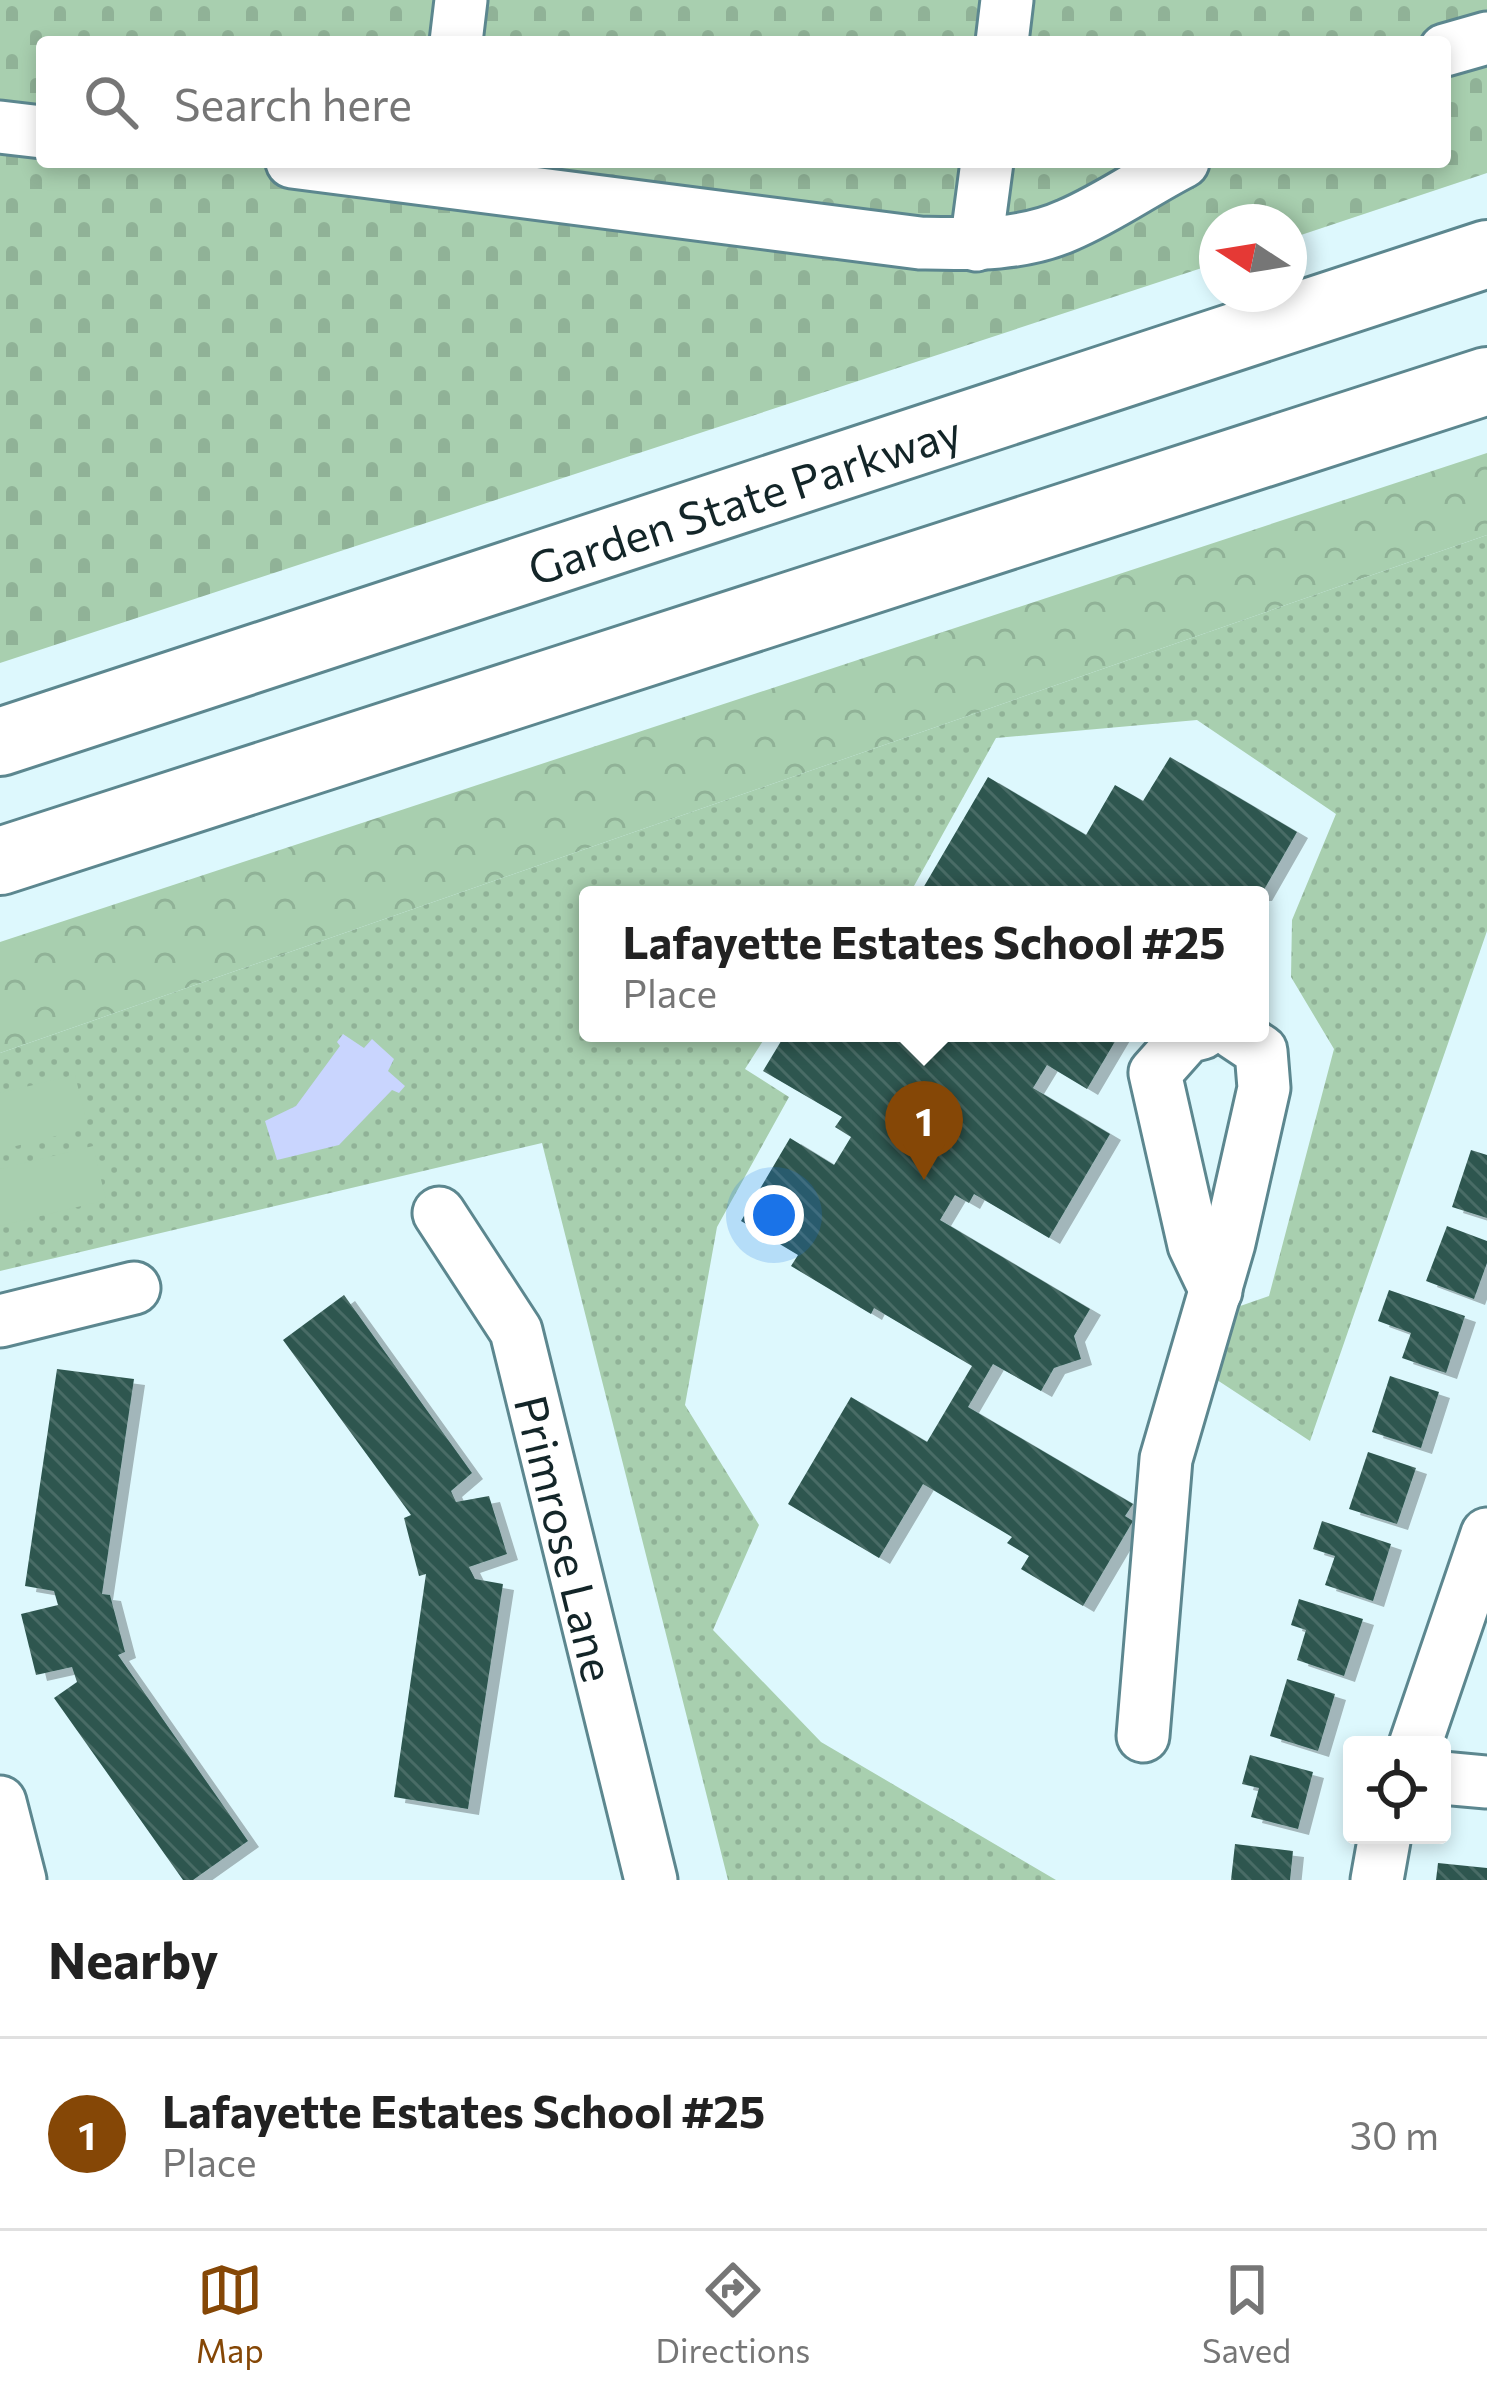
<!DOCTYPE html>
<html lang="en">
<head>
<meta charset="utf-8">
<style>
  body { margin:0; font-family:Commissioner,sans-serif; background:#f2f2f2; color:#222 }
  .controls { position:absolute; right:36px; bottom:36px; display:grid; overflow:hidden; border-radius:12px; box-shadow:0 6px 18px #0003 }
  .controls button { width:108px; height:108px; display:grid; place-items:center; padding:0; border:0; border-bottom:3px solid #e0e0e0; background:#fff; color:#222; font:60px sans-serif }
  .compass { position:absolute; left:1199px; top:204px; width:108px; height:108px; border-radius:50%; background:#fff; box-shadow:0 6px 18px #0003; rotate:282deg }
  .you { position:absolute; left:774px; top:1215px; width:42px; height:42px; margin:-30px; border:9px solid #fff; border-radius:50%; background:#1a73e8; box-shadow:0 0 0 18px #1a73e833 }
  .badge { display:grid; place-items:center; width:78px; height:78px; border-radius:50%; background:#854706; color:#fff; font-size:39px; font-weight:700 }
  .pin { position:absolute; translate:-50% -99px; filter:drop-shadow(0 3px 6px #0008) }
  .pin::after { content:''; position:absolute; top:63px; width:42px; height:36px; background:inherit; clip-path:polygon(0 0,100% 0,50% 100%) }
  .popup { position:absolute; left:579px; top:886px; width:690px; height:156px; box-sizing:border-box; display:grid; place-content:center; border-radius:12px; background:#fff; filter:drop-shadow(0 3px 9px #0005); font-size:39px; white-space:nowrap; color:#767676 }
  .popup b { font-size:45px; color:#222 }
  .popup::after { content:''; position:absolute; left:50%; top:100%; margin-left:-24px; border:24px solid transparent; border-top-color:#fff }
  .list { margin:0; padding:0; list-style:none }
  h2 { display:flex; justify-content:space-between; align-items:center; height:156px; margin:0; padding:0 48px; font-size:51px }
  h2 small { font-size:39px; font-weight:400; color:#767676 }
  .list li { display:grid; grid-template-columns:78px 1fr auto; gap:36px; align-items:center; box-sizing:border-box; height:192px; padding:0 48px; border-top:3px solid #e0e0e0 }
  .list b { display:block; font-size:45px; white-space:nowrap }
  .list p { margin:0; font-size:39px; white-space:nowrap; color:#767676 }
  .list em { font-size:39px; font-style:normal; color:#767676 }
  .icon { flex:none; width:66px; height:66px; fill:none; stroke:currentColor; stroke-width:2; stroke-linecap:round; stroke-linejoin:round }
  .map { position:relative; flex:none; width:1487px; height:1880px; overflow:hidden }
  .search { position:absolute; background:#fff; box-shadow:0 6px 18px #0003; left:36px; right:36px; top:36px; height:132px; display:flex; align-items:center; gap:30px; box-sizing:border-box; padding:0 42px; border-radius:12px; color:#767676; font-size:45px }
  .sheet { height:348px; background:#fff }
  nav { display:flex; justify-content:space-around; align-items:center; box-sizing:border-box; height:168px; border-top:3px solid #e0e0e0; background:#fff; font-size:33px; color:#767676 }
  nav a { display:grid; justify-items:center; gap:6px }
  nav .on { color:#854706 }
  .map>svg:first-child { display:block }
  .forest { fill:url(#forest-crowns) }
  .cemetery { fill:url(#cemetery-stones); fill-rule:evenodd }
  .park { fill:url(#park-dots) }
  .pitch { fill:#a8cfaf }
  .water { fill:#c9d5fe }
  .building { fill:url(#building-back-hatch); filter:url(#shadow) }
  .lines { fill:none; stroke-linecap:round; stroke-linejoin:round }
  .minor-casing { stroke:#5c878f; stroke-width:57 }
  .highway-casing { stroke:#5c878f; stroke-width:72 }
  .minor { stroke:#fff; stroke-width:51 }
  .highway { stroke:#fff; stroke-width:66 }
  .labels { text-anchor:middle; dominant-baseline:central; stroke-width:12; stroke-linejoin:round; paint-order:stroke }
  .street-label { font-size:45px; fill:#132528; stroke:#ddf8fd }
</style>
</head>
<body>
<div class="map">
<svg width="1487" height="1880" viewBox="0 0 1487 1880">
  <defs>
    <pattern id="forest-crowns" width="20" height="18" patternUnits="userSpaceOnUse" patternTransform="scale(3)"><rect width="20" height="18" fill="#a8cfaf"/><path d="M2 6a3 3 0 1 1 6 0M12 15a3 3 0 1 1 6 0" fill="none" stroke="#90b297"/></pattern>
    <pattern id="cemetery-stones" width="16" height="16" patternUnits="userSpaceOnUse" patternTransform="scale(3)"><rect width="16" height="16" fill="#a8cfaf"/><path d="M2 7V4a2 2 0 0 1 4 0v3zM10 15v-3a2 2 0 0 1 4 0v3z" fill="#90b297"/></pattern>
    <pattern id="park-dots" width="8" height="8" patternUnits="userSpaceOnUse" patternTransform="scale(3)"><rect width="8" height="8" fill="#a8cfaf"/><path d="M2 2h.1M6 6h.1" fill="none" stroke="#90b297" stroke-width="1.8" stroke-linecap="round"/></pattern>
    <pattern id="building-back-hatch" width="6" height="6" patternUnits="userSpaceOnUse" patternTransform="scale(3)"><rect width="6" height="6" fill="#2e5750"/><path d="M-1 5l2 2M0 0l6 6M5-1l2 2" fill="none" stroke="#4a6c66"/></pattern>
    <filter id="shadow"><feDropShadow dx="11" dy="6" stdDeviation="0" flood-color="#0004"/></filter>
  </defs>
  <rect width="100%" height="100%" fill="#ddf8fd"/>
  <!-- forest -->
  <path class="forest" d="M1487,453V535L0,1053V942Z"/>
  <!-- cemetery -->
  <path class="cemetery" d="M0,0H1487V173L1289,239V222H1217V263L0,663ZM42,42H1445V162H42Z"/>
  <!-- park -->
  <path class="park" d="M1487,535V931L1310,1441L1211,1376L1223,1312L1269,1296L1334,1049L1291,977L1292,920L1336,814L1197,720L996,738L909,895H588V1033H768L745,1069L789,1097L717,1227L685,1405L759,1525L713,1630L821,1742L1056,1880H728L542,1143L0,1271V1053Z"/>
  <!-- pitch -->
  <path class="pitch" d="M75,1075L88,1128L0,1150V1093Z
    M93,1146L106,1200L0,1226V1169Z"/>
  <!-- water -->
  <path class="water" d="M343,1034L364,1048L372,1039L394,1059L388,1071L405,1086L399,1093L392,1090L339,1145L277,1160L265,1121L296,1106L340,1046L337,1042Z"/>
  <!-- building -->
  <path class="building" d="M1170,757L1297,832L1261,895H919L988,777L1086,835L1115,785L1143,801Z
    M786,1033H1120L1087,1089L1047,1065L1033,1088L1110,1134L1049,1238L974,1194L969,1203L955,1195L940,1220L1090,1309L1074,1336L1081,1359L1054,1368L1041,1391L993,1364L968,1407L1133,1504L1125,1516L1133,1521L1083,1606L1021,1569L1029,1556L1007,1543L1012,1537L923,1484L879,1558L788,1504L851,1397L927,1442L972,1366L874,1308L871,1314L791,1266L798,1255L741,1221L790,1138L834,1165L851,1137L835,1127L842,1117L763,1071Z
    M1471,1150L1487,1155V1218L1452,1207Z
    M1447,1226L1487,1241V1263L1474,1299L1426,1281Z
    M1389,1290L1465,1316L1446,1373L1402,1358L1411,1333L1378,1321Z
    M344,1295L472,1473L451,1491L456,1502L489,1496L507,1554L469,1567L475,1579L503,1584L468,1809L394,1797L426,1574L419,1576L404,1518L411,1515L283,1340Z
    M57,1369L134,1379L102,1594L110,1595L125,1652L118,1655L248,1841L193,1880H183L54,1698L77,1682L72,1667L36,1675L21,1614L58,1605L54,1591L25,1586Z
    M1390,1376L1439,1392L1421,1448L1372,1432Z
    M1368,1452L1416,1468L1397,1524L1349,1509Z
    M1322,1521L1391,1544L1373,1601L1325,1585L1335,1556L1313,1549Z
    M1299,1599L1363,1619L1344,1676L1297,1660L1306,1630L1291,1625Z
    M1287,1679L1335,1694L1318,1751L1270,1736Z
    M1250,1755L1313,1772L1298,1829L1251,1817L1259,1788L1242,1784Z
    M1235,1844L1293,1851L1290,1880H1231Z
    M1438,1863L1487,1868V1880H1436Z"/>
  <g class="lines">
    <!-- minor casing -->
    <g class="minor-casing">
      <g id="minor">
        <path d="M456,42L461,0"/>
        <path d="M1002,42L1007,0"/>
        <path d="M1445,50L1487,38"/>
        <path d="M0,127L42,132"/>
        <path d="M292,162L920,243C970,244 1022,246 1068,225C1108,208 1144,182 1183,162"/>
        <path d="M976,245L987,162"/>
        <path d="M1202,1033L1187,1037L1155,1073L1194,1245L1216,1291"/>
        <path id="s1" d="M439,1213L516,1331L651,1880"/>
        <path d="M0,1321L134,1288"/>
        <path d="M1143,1736L1166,1459L1229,1243L1264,1088L1261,1051L1234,1033"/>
        <path d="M1415,1745L1487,1534"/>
        <path d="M1442,1778L1487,1782"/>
        <path d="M0,1802L20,1880"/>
        <path d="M1377,1880L1385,1835"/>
      </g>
    </g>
    <!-- highway casing -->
    <g class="highway-casing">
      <g id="highway">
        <path id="s2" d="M0,742L1487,254"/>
        <path d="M0,861L1487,381"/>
      </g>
    </g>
    <!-- minor -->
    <use href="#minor" class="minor"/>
    <!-- highway -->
    <use href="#highway" class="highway"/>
  </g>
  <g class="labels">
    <!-- street labels -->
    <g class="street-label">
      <text stroke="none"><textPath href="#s2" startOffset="783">Garden State Parkway</textPath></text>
      <text stroke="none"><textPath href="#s1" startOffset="354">Primrose Lane</textPath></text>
    </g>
  </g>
</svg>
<div class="controls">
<button><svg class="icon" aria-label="locate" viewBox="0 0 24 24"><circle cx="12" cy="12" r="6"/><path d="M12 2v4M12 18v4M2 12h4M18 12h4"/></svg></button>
</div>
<svg class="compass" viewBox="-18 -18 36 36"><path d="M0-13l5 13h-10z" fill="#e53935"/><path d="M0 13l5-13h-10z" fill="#767676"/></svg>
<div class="you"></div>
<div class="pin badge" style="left:924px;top:1180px">1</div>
<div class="popup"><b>Lafayette Estates School #25</b>Place</div>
<div class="search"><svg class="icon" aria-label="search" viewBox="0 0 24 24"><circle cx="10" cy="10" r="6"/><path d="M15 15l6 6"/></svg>Search here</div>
</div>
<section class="sheet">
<h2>Nearby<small></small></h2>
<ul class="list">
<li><span class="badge">1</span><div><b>Lafayette Estates School #25</b><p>Place</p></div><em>30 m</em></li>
</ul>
</section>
<nav>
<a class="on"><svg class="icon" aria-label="map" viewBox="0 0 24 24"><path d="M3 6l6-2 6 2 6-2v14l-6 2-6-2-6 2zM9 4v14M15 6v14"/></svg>Map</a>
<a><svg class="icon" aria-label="directions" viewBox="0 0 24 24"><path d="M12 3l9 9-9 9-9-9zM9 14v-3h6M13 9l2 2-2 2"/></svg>Directions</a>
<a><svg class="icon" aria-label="saved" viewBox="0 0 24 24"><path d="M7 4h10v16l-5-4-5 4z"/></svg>Saved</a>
</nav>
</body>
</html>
